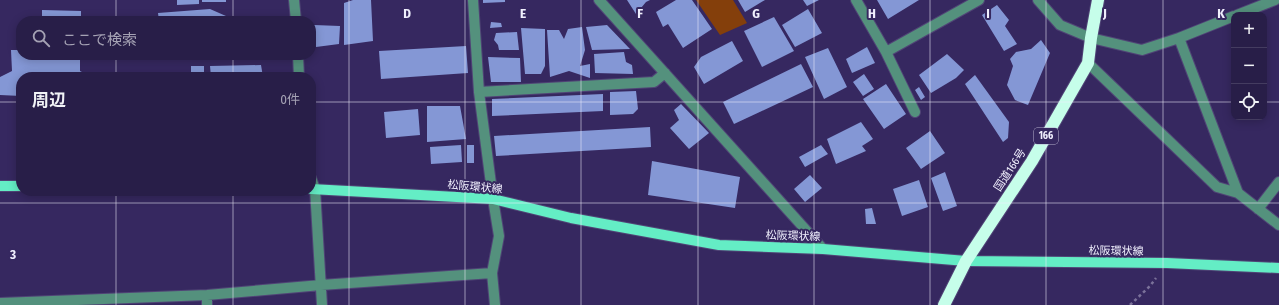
<!DOCTYPE html>
<html lang="ja">
<head>
<meta charset="utf-8">
<style>
  body { margin:0; font-family:"Fira Sans Condensed","Noto Sans JP",sans-serif; background:#342b52; color:#f1f3f6 }
  .controls { position:absolute; right:12px; top:12px; display:grid; overflow:hidden; border-radius:8px; box-shadow:0 2px 10px #0003 }
  .controls button { width:36px; height:36px; display:grid; place-items:center; padding:0; border:0; border-bottom:1px solid #443c60; background:#281e48; color:#f1f3f6; font:20px sans-serif }
  .list { margin:0; padding:0; list-style:none }
  h2 { display:flex; justify-content:space-between; align-items:center; height:52px; margin:0; padding:0 16px; font-size:17px }
  h2 small { font-size:13px; font-weight:400; color:#a5a2b4 }
  .icon { flex:none; width:22px; height:22px; fill:none; stroke:currentColor; stroke-width:2; stroke-linecap:round; stroke-linejoin:round }
  .map { position:relative; flex:none; width:1279px; height:305px; overflow:hidden }
  .search { position:absolute; background:#281e48; box-shadow:0 2px 10px #0003; left:16px; top:16px; width:300px; height:44px; display:flex; align-items:center; gap:10px; box-sizing:border-box; padding:0 14px; border-radius:16px; color:#a5a2b4; font-size:15px }
  .panel { position:absolute; background:#281e48; box-shadow:0 2px 10px #0003; left:16px; top:72px; width:300px; height:124px; border-radius:16px }
  .map>svg:first-child { display:block }
  .green { fill:#843f0b }
  .building { fill:#8497d5 }
  .lines { fill:none; stroke-linecap:round; stroke-linejoin:round }
  .minor-casing { stroke:#504476; stroke-width:12 }
  .major-casing { stroke:#504476; stroke-width:12 }
  .highway-casing { stroke:#504476; stroke-width:14 }
  .path { stroke:#7b729a; stroke-width:2.5; stroke-dasharray:3 3; stroke-linecap:butt }
  .minor { stroke:#54917d; stroke-width:10 }
  .major { stroke:#64edc5; stroke-width:10 }
  .highway { stroke:#c6feea; stroke-width:12 }
  .grid { fill:none; stroke:#f0effd; stroke-width:1; stroke-opacity:0.55 }
  .labels { text-anchor:middle; dominant-baseline:central; stroke-width:4; stroke-linejoin:round; paint-order:stroke }
  .shield { fill:#362860; stroke:#b8b3ce; stroke-width:1 }
  .shield-label { font-size:10px; font-weight:bold; fill:#f0effd }
  .street-label { font-size:11px; fill:#f0effd; stroke:#362860 }
  .grid-label { font-size:13px; text-anchor:middle; font-weight:bold; fill:#f0effd; stroke:#362860; stroke-width:4; stroke-linejoin:round; paint-order:stroke }
</style>
</head>
<body>
<div class="map">
<svg width="1279" height="305" viewBox="0 0 1279 305">
  <rect width="100%" height="100%" fill="#362860"/>
  <!-- green -->
  <path class="green" d="M696,0H733L747,23L720,35Z"/>
  <!-- building -->
  <path class="building" d="M177,0H199V4L177,5Z
    M202,0H226V2H202Z
    M353,0H371L373,41L344,45V3Z
    M483,0H505V2L483,3Z
    M627,0H650L646,2L636,14Z
    M676,0H692L712,29L683,48L668,24L663,27L656,12Z
    M738,0H765L745,12Z
    M803,0H819L807,6Z
    M877,0H919L888,19Z
    M997,5L1009,20L1005,26L1017,44L1004,51L982,15Z
    M210,9L226,16V21H159L158,13Z
    M808,9L822,33L795,47L782,25Z
    M42,10L81,11V21H42Z
    M774,17L794,51L762,67L744,31Z
    M491,22L501,23L502,27L490,28Z
    M314,25L340,26L339,44L316,47Z
    M607,25L630,49L592,50L586,27Z
    M582,27L585,50L580,66L590,64V78L569,71L550,77L547,30H559L564,39L568,29Z
    M521,28L545,29V66L541,74H525Z
    M517,32L519,50H499L498,45L494,40L496,33Z
    M1041,40L1050,53L1028,105L1015,100L1007,85L1013,66L1010,59L1016,52L1031,49Z
    M732,41L743,61L704,84L694,67L701,57Z
    M466,46L468,73L381,79L379,51Z
    M867,47L875,63L852,73L846,59Z
    M828,48L847,87L824,99L805,57Z
    M11,50H21V55H80V71L92,77H21V96L0,95V77L12,71Z
    M624,52L626,62L632,65L633,74L595,73L594,54Z
    M947,54L964,70L956,78L931,93L919,75Z
    M488,57L520,58L521,82H491Z
    M801,64L813,87L734,124L723,102Z
    M261,65L263,77H211L210,66Z
    M191,66H204V77H191Z
    M864,74L874,89L863,96L853,82Z
    M975,75L1009,122L1008,138L1003,142L965,84Z
    M886,84L906,114L884,129L863,99Z
    M919,87L925,97L921,100L915,90Z
    M636,91L638,109L633,114L610,115V92Z
    M603,94V111L492,116V99Z
    M681,104L709,133L689,149L670,128L679,120L674,110Z
    M427,106H460L466,139L427,142Z
    M418,109L420,135L386,138L384,112Z
    M861,122L873,139L862,146L866,151L836,164L827,139Z
    M650,127L651,147L496,156L494,136Z
    M930,131L945,153L921,169L906,148Z
    M461,145L462,162L431,164L430,147Z
    M467,145H474V163H467Z
    M821,145L828,154L805,167L799,157Z
    M652,161L740,177L735,208L648,195Z
    M945,172L957,206L943,211L931,178Z
    M810,175L822,188L805,202L794,189Z
    M919,180L928,207L902,216L893,189Z
    M872,208L876,224H866L865,209Z"/>
  <g class="lines">
    <!-- minor casing -->
    <g class="minor-casing">
      <path id="minor" d="M294,0L296,21
        M473,0L479,92L493,199L499,236L492,273L495,305
        M599,0L823,249
        M856,0L886,52L979,0
        M1038,0L1060,25L1091,38L1142,50L1179,38L1234,16
        M1237,15L1275,0
        M1179,38L1238,193
        M886,52L915,112
        M298,55L299,77
        M1088,63L1217,187L1238,193L1279,225
        M479,92L654,82L665,73
        M311,178L315,189L322,305
        M1258,209L1279,182
        M207,295V305
        M0,303L207,295L321,285L492,273"/>
    </g>
    <!-- major casing -->
    <g class="major-casing">
      <path id="major" d="M0,186H21
        M311,189L493,199L571,218L719,245L823,249L966,261L1167,263L1279,268"/>
    </g>
    <!-- highway casing -->
    <g class="highway-casing">
      <path id="highway" d="M944,305L966,261L1032,161L1088,63L1091,38L1098,0"/>
    </g>
    <!-- path -->
    <path class="path" d="M1130,305L1150,286L1156,278"/>
    <!-- minor -->
    <use href="#minor" class="minor"/>
    <!-- major -->
    <use href="#major" class="major"/>
    <!-- highway -->
    <use href="#highway" class="highway"/>
  </g>
  <!-- grid -->
  <path class="grid" d="M116,0V21M233,0V21M349,0V305M465,0V305M581,0V305M698,0V305M814,0V305M930,0V305M1046,0V305M1163,0V305M116,55V77M233,55V77M0,102H21M311,102H1234M1264,102H1279M116,191V305M233,191V305M0,203H1279"/>
  <g class="labels">
    <!-- shield labels -->
    <rect class="shield" x="1034" y="128" width="24" height="16" rx="3"/>
    <g class="shield-label">
      <text x="1046" y="136">166</text>
    </g>
    <!-- street labels -->
    <g class="street-label">
      <text transform="translate(1010 170) rotate(-57)">国道166号</text>
      <text transform="translate(475 187) rotate(5)">松阪環状線</text>
      <text transform="translate(793 236) rotate(2)">松阪環状線</text>
      <text transform="translate(1116 251) rotate(1)">松阪環状線</text>
    </g>
  </g>
  <g class="grid-label">
    <text x="407" y="18">D</text>
    <text x="523" y="18">E</text>
    <text x="640" y="18">F</text>
    <text x="756" y="18">G</text>
    <text x="872" y="18">H</text>
    <text x="988" y="18">I</text>
    <text x="1105" y="18">J</text>
    <text x="1221" y="18">K</text>
    <text x="13" y="259">3</text>
  </g>
</svg>
<div class="controls">
<button>+</button>
<button>−</button>
<button><svg class="icon" aria-label="locate" viewBox="0 0 24 24"><circle cx="12" cy="12" r="6"/><path d="M12 2v4M12 18v4M2 12h4M18 12h4"/></svg></button>
</div>
<div class="search"><svg class="icon" aria-label="search" viewBox="0 0 24 24"><circle cx="10" cy="10" r="6"/><path d="M15 15l6 6"/></svg>ここで検索</div>
<section class="panel">
<h2>周辺<small>0件</small></h2>
<ul class="list">
</ul>
</section>
</div>
</body>
</html>
